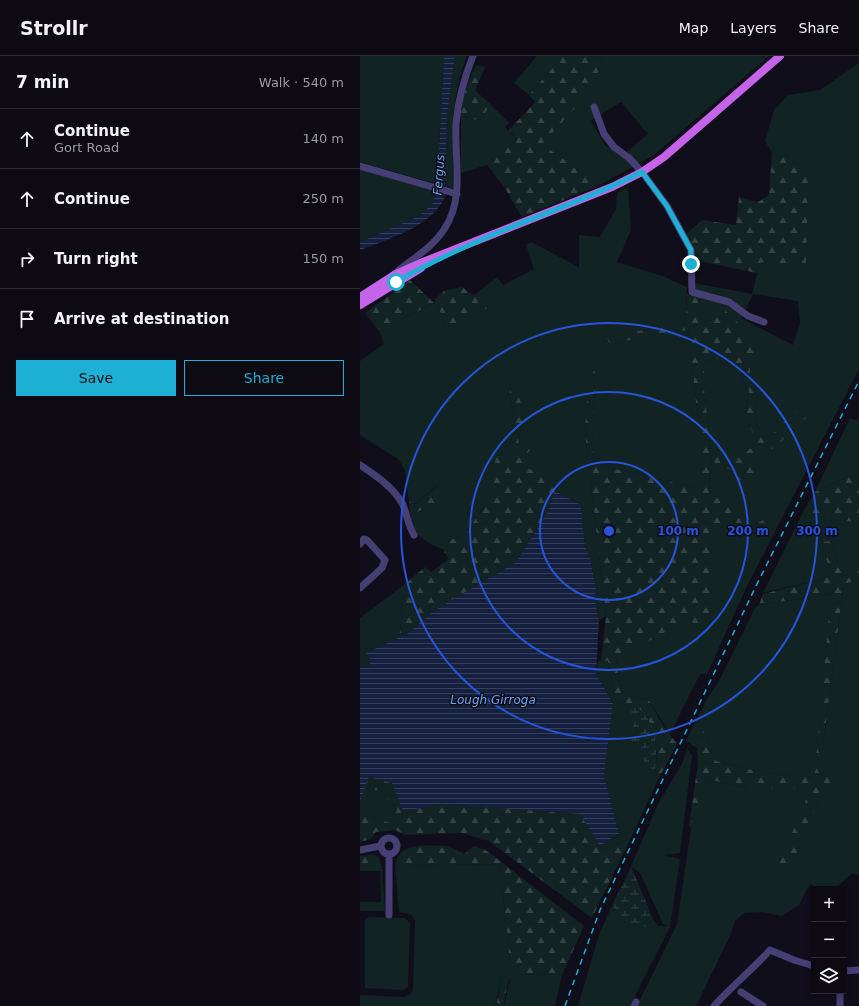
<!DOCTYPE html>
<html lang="en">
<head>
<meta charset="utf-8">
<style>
  body { margin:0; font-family:"DejaVu Sans",sans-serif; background:#16131d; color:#f1f3f6 }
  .controls { position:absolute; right:12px; bottom:12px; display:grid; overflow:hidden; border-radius:0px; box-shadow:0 2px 6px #0003 }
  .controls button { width:36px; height:36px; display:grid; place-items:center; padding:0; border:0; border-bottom:1px solid #2d2b34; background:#0d0a14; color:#f1f3f6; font:20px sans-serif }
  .stop { position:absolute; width:12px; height:12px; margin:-9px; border:3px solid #1eafd5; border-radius:50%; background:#fff }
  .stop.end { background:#1eafd5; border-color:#fff; box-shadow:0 1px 4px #0008 }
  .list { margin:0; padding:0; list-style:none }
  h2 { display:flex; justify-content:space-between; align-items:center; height:52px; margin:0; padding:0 16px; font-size:17px }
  h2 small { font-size:13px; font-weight:400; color:#9a9aa0 }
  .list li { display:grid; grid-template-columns:26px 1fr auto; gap:12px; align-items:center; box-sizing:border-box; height:60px; padding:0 16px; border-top:1px solid #2d2b34 }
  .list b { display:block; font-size:15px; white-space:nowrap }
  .list p { margin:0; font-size:13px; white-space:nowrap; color:#9a9aa0 }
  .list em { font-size:13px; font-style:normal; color:#9a9aa0 }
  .actions { display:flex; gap:8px; padding:12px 16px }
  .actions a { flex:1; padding:9px 0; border:1px solid #1eafd5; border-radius:0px; text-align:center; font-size:14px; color:#1eafd5 }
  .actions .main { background:#1eafd5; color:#111 }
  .icon { flex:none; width:22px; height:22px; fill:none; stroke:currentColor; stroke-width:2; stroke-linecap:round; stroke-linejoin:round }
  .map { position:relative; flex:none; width:499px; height:950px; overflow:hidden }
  header { display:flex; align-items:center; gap:24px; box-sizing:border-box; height:56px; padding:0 20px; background:#0d0a14; border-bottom:1px solid #2d2b34 }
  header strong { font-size:19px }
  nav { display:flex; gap:22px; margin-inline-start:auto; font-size:14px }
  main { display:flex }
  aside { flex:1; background:#0d0a14 }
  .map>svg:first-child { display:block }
  .grass { fill:#122324; fill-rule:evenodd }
  .forest { fill:url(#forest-firs) }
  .wetland { fill:url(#wetland-marsh) }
  .water { fill:url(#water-rules) }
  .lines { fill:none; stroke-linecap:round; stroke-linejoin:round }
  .minor { stroke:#463f74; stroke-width:7 }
  .major { stroke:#c564e9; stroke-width:8 }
  .rail { stroke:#1eafd5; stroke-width:1.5; stroke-dasharray:6 5; stroke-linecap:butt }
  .route { stroke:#1eafd5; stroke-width:5 }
  .ring { fill:none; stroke:#2654da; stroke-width:2 }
  .labels { text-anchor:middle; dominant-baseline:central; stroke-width:3; stroke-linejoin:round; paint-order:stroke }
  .water-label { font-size:12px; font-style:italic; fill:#6aa2ea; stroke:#110e1b }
  .centre { fill:#2654da; stroke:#110e1b; stroke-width:2 }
  .ring-label { font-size:12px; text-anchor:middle; font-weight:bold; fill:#2654da; stroke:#110e1b; stroke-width:3; stroke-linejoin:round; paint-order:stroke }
</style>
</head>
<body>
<header>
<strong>Strollr</strong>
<nav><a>Map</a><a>Layers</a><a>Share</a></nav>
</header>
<main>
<aside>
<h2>7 min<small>Walk · 540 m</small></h2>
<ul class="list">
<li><svg class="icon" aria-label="ahead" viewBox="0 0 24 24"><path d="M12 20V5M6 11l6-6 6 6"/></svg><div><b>Continue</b><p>Gort Road</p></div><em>140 m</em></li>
<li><svg class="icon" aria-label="ahead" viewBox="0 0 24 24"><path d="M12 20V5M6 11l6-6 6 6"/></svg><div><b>Continue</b></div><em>250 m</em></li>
<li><svg class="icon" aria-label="right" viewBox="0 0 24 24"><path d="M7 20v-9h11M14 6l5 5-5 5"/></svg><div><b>Turn right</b></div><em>150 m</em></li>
<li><svg class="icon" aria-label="arrive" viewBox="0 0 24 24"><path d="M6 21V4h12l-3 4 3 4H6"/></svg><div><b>Arrive at destination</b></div></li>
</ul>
<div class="actions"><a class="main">Save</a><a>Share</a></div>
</aside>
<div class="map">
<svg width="499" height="950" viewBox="0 0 499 950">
  <defs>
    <pattern id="forest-firs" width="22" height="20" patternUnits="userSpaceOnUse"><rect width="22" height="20" fill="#122324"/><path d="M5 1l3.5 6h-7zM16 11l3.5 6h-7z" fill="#344245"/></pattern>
    <pattern id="wetland-marsh" width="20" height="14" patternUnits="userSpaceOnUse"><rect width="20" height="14" fill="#122324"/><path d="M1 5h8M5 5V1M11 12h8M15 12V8" fill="none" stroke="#344245"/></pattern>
    <pattern id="water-rules" width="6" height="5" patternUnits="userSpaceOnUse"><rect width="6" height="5" fill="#14203e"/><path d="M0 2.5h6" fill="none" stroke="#353f5b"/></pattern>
  </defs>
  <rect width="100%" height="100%" fill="#110e1b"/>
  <!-- grass -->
  <path class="grass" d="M0,0H84L77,128L0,106Z
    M95,0H107C90,42 92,85 94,130L91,134L85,133L87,59Z
    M177,0H203L169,39L154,27Z
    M227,0H409L294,99L240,129L182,88L233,31L242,3ZM261,46L288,78L262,100L245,89L231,65Z
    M499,7V313L388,528L347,618H340L310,678L289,644L262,639L256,602L329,563L341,575L351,555V467L372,462L383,481L413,457L386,475L377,458L351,437L349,419L352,406L344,332V305L360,302L362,307L382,309L383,326L389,334L385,362L395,381L396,389L386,395L391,405L404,396L405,382L395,366L397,333L390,326V304L353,264L341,266L340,241L335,234L334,227L392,238L400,206L438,101L412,97L405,85L414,54L428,39L460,34ZM393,238L438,245L440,267L433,289L381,262ZM369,413L398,423H379Z
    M131,49L149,67L145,71L157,84L127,109L101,117V62L120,64Z
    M0,112L76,134L73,147L59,160L0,186Z
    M268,131L271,174L257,206L302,220L327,231L325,269L246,280L250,289L274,283L328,273L339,373V433L235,408C230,378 235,346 235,316L230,311L225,376L246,560L239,564L235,545L236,533L230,502L225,491L221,449L195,435L196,430L162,408L158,384L164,356L159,346V339L151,327L149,340L155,360L151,376V402L139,411L128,445L106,477L89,485L85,494C66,487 54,480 50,459L62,454L71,457L80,450L72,442L77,429L56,448L49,446L45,414L38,403L0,379V305L24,288L20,276L25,272L74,247L75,243L88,275L128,251L113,240L137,221L143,229L174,213L166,189L171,186L219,211V179L240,181L256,153L257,137Z
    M490,362L499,365V431L496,417L455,436Z
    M442,458L499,467V515L482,520L471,485L462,486L471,521L403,537Z
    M499,523V819L491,818L475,833H460L450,828L439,849L422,860L403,856L384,857L375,865L370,880L336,950H277L317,868L331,772L344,723L395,733L432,732L451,735L415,816L426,822L458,745L476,727L453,722L400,716L356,705L349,684L340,671L337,692L326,685L347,643L359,625L395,552L399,549L472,538L456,701L461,704L484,528Z
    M45,528L39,582L6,597L10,603V611L0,610V562Z
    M248,604L256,646L275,648L295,719L298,724L268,788L265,784L245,794L240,790L259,777L244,720L253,647L236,618L238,605Z
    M327,692L332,699L320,797L304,799L320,803L310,871L270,950H218L239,879L252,849L269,872H284L293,863L298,870H309L303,868L280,817L271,810L298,748L322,708Z
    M5,732L21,735L37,754L30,767L0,756V747Z
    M140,808L151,918L202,919L195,950H144L150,923L142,921L135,950H0V939L44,941L51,938L53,934L55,865L52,859L39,856L35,810Z
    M0,812H22L25,855H0V846H21L20,815H0Z
    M9,861L45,862L50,867L48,931L43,934L5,932V865Z"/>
  <!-- forest -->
  <path class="forest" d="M203,0H227L242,3L234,31L182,88L240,129L162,161L143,129L127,109L157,84L149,74L175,46L169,39Z
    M116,9L125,11L115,34L131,49L120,64L101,62C101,42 107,27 116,9Z
    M412,97L438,101L448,120L446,209L401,206L397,217L334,204L335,193L326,178L342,164L376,169L379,141L398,146L409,139Z
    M50,224L74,247L25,272L20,276L5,257Z
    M102,231L129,251L88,275L75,243L84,235Z
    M327,238L340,241L342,266L353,264L364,253L401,291L390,304V326L397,333L395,366L405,382L404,396L391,405L386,402V395L396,389L395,381L385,362L389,334L383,326L382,309L362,307L360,302L344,305V332L352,406L349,419L351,437L377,458L386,475L413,457L416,460L383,482L372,462L367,471L351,467V555L341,575L329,563L256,603L262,639L289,644L301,666L317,688L298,724L295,719L297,697L275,648L256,646L248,605L241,604L246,560L225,376L229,314L230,311L235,316C235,346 230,378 235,408L339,433V373L328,274L274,283L250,289L246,279L325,269Z
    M151,327H159L165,334L159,339C159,346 164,351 164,357C164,369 156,378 159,390L170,393L162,408L197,430L186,459L156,506L72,556L47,578L39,582L45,528L65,511L71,516L89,503L84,496L89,485L106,477L128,445L138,411L135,407L136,400L151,402V376L155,360L149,340Z
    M448,348L455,350L451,358L428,376L426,381L412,393L407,392C410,372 433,360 448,348Z
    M356,401L382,402L398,419V423L379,424L369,413L354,410Z
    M496,417L499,431V467L442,458L455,436Z
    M78,429L81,432L76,441L73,439L72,442L80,450L79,456L71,457L62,454L50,459L49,446L56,448Z
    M471,485L482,520L499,515V523L484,528L461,704L456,701L471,538L399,549L403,538L471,521L462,486Z
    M340,670L349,684L356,705L400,716L453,722L456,713L468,712L476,727L458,745L426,823L415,816L450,735L432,732L395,733L345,723L331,772L329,769L338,707L337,692Z
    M9,721L32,727L44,755L84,748L220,758L240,790L245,794L265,784L268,788L232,862L129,785L102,777L45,779L35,774L16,776L11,783L0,786V756L30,767L37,754L21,735L5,732Z
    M89,790L104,798L114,790L127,795L224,870L202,919L151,918L140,808L35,810C39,784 68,790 89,790Z
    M11,798L19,801L22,812H0V800Z
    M142,921L149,923L143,950H136Z"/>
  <!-- wetland -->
  <path class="wetland" d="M275,648C299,670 297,690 295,719L271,687L273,670L268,654Z
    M271,810L293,863L284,872H269L252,849L268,818Z"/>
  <!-- water -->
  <path class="water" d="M84,0H95L87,59L85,133L77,132Z
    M76,134L86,137C77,169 29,183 0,194V186L59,160L73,147Z
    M195,435L221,449L225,491L230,502L236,533L235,545L239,564L236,618L253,647L244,720L259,777L240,790L220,758L84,748L43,755L32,727L9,721L0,747V610L10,611V603L6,597L47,578L72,556L156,506L186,459Z"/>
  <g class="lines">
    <!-- minor -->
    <path class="minor" d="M234,51L244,78L254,91L269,102L282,116L307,150L331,194L332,236L369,246L388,260L404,266
      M0,110L97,138
      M38,215C55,201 73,191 85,172C105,141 94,102 96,68C98,45 104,22 113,0
      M0,409C15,419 33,431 42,447C47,456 47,468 54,479
      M0,488L4,483L7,484L25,504L22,512L0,532
      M21 790a8 8 0 1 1 16 0a8 8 0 1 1-16 0Z
      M0,794L20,790
      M29,859V798
      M484,915L499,914
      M381,936L403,950
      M274,950L276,946
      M354,950C372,930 392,914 410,894L434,904L454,910
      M480,950V935"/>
    <!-- major -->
    <path class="major" d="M0,241L34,219L63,206L252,131L282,116L304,101L420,0
      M0,249L61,212"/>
    <!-- rail -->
    <path class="rail" d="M205,950L240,854L397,528L499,325"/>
  </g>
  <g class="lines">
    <!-- route -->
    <path class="route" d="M36,226C72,205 110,188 149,172C194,154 239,138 282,116L307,150L331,194V208"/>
  </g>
  <!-- distance rings -->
  <g class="ring">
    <circle cx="249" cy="475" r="69"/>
    <circle cx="249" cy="475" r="139"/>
    <circle cx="249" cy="475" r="208"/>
  </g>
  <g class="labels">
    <!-- water labels -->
    <g class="water-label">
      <text transform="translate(79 119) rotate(-86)">Fergus</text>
      <text x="133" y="644">Lough Girroga</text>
    </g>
  </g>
  <circle cx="249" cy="475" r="6" class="centre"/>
  <g class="ring-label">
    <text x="318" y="479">100 m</text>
    <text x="388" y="479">200 m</text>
    <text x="457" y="479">300 m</text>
  </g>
</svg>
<div class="controls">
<button>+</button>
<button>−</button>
<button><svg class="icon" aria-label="layers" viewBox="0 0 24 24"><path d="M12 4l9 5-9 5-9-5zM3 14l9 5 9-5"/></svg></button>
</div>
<div class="stop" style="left:36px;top:226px"></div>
<div class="stop end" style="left:331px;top:208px"></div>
</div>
</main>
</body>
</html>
